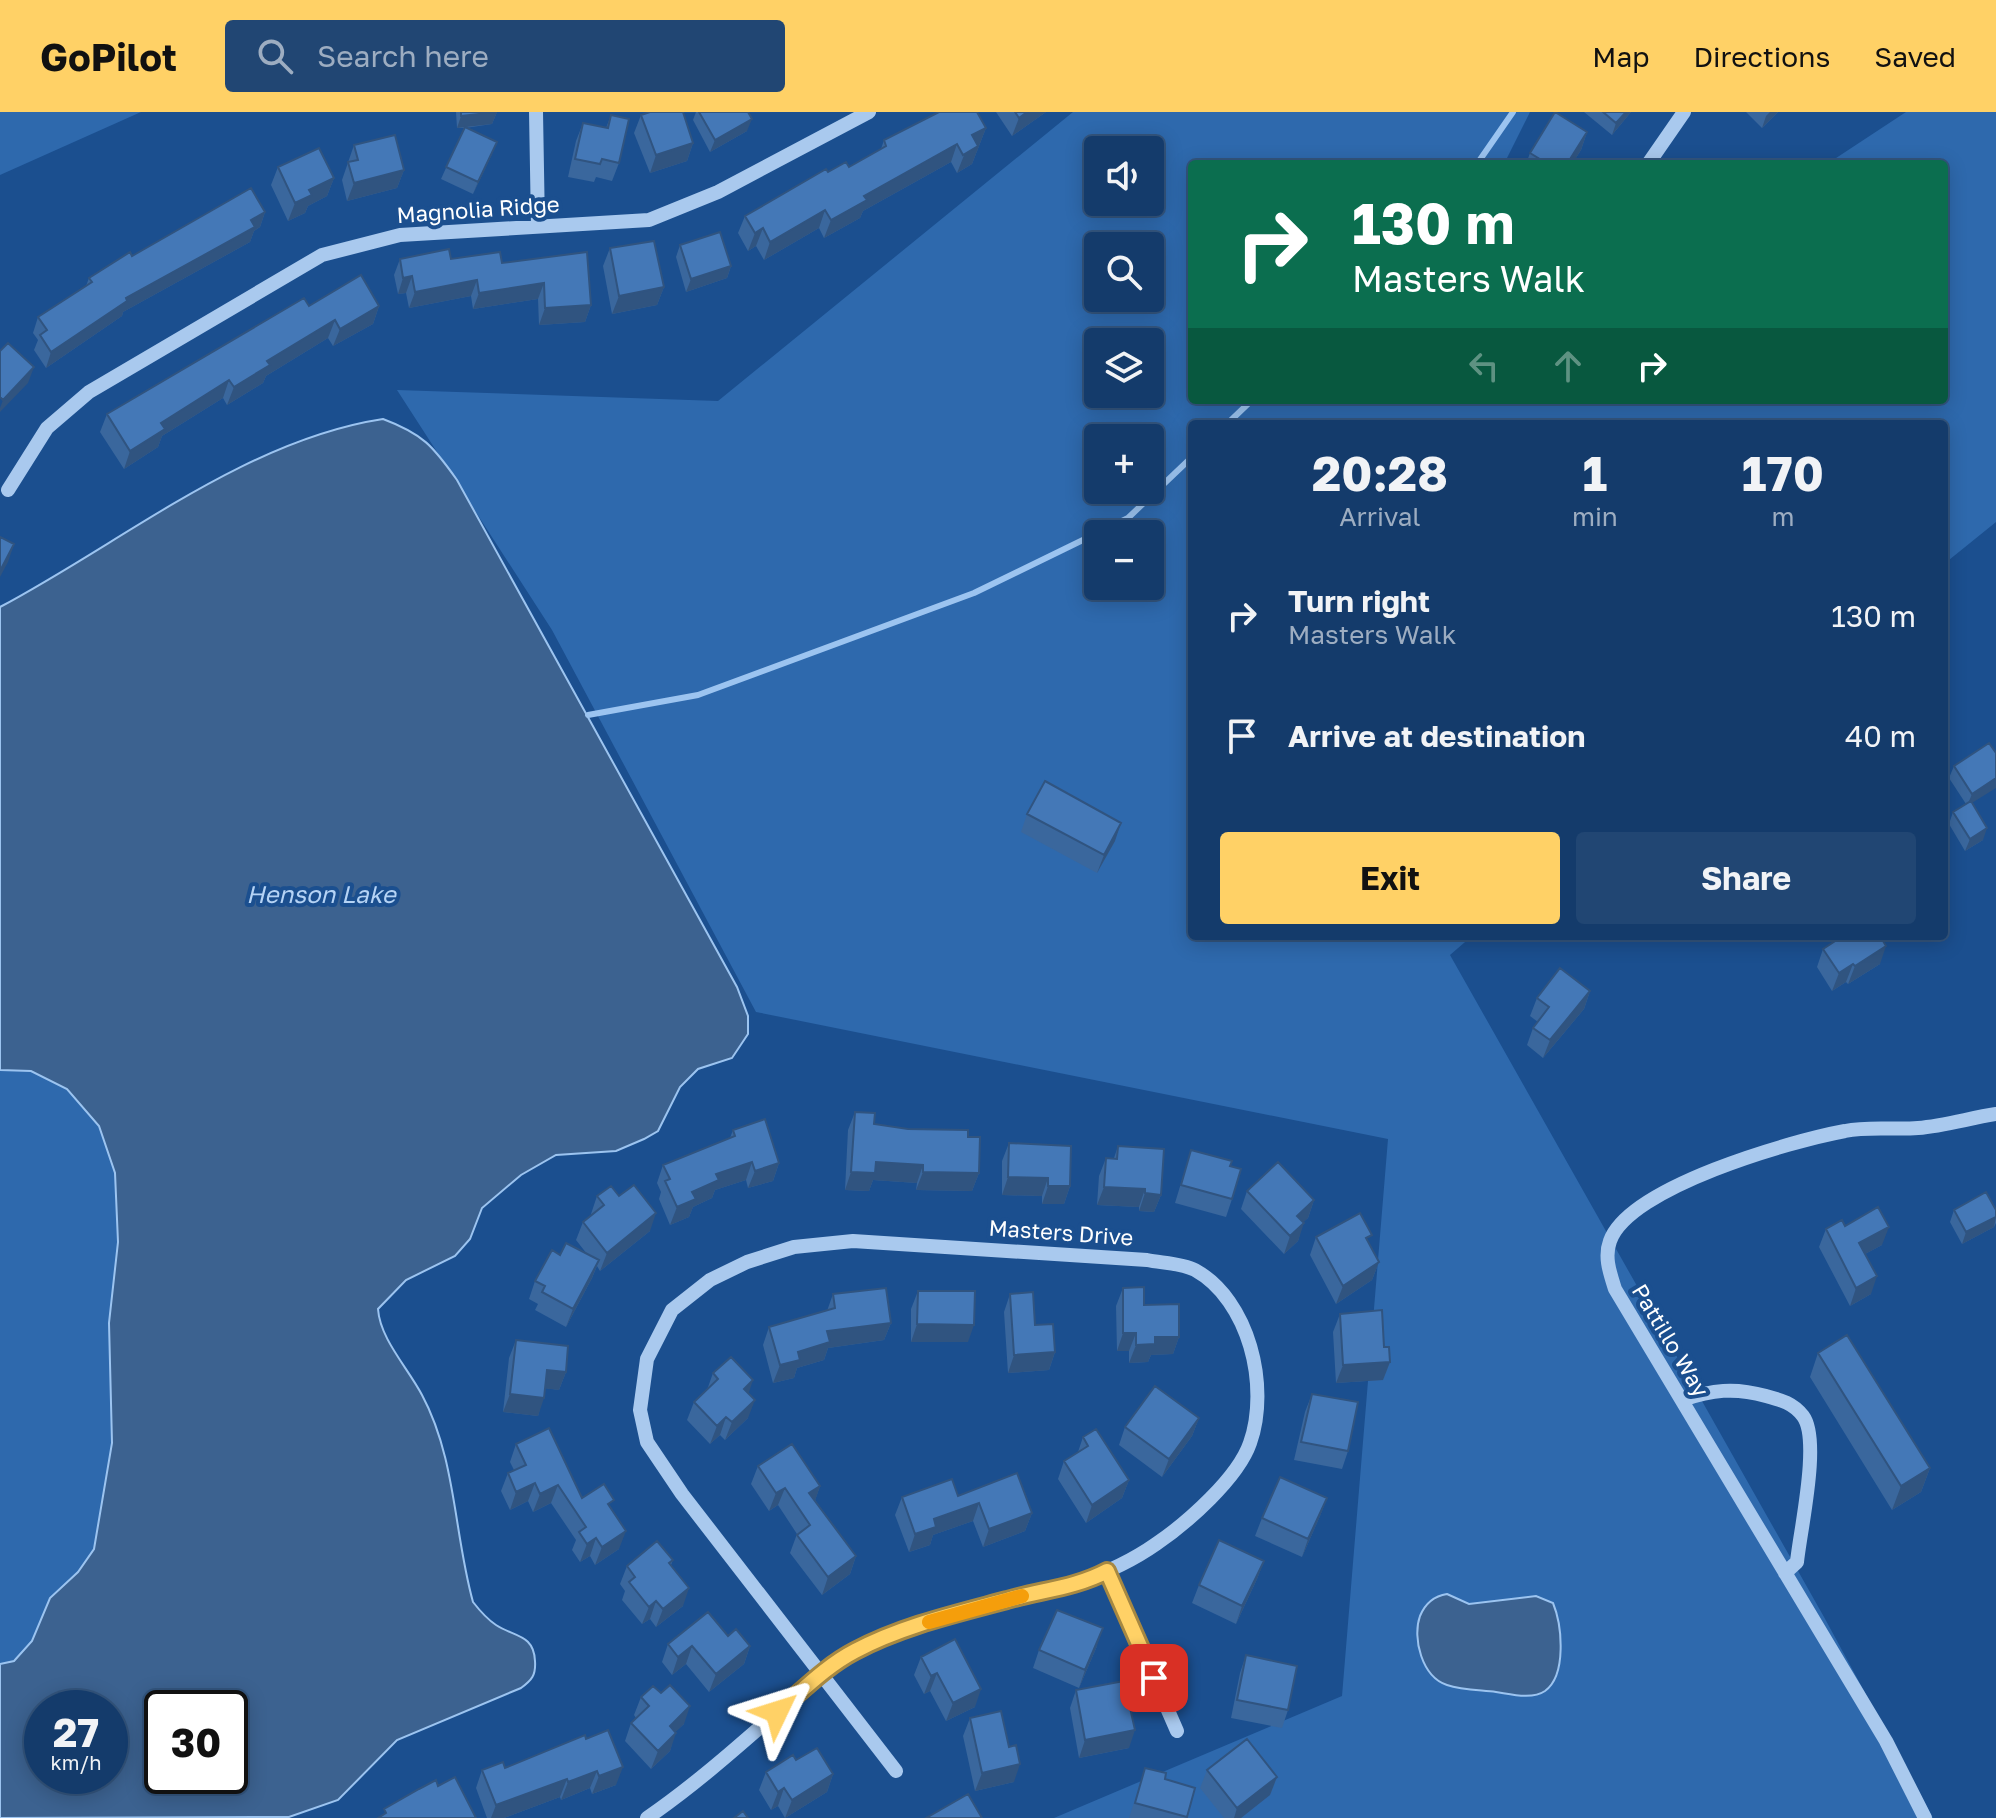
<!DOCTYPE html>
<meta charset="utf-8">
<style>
body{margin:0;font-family:"Golos Text",sans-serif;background:#214673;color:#f1f3f6;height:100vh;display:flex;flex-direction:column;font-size:30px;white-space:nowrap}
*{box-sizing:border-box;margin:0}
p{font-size:26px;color:#9dadc1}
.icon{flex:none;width:44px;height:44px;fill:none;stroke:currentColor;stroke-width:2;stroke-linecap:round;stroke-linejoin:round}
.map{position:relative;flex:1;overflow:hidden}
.sheet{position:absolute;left:1188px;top:308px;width:760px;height:520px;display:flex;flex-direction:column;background:#143b6b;border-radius:8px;box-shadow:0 4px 20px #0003,0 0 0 2px #33557e}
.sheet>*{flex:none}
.top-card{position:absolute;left:1188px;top:48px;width:760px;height:244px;border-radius:8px;box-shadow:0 4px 20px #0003,0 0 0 2px #33557e;background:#0b6e4f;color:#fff;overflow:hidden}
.buttons{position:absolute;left:1084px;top:24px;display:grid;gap:16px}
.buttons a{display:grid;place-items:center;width:80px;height:80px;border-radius:8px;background:#143b6b;box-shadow:0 4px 20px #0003,0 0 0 2px #33557e;font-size:40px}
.speed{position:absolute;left:24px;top:1578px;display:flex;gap:16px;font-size:40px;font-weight:700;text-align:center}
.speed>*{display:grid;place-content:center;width:104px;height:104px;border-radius:50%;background:#143b6b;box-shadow:0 4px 20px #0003,0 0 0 2px #33557e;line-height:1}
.speed small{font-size:20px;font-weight:400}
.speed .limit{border:4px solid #111;border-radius:12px;background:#fff;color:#111}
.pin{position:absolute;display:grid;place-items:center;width:68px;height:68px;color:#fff;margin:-34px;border-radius:16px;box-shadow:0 4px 12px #0006}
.me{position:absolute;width:88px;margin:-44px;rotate:49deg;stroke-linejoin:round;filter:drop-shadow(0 0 6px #0008)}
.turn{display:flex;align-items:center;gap:28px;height:168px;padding:0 32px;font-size:36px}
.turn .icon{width:104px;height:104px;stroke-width:2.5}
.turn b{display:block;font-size:56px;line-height:68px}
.lanes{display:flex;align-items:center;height:76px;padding:0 32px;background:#0003;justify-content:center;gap:40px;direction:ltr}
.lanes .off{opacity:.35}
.eta{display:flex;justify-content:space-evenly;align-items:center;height:136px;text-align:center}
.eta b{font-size:48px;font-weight:700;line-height:56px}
.cta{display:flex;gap:16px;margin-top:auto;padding:16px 32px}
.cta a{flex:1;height:92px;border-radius:8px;background:#ffd166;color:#111;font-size:32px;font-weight:700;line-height:92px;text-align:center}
.cta a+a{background:#214673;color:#f1f3f6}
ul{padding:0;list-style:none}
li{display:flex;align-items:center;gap:24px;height:120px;padding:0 32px}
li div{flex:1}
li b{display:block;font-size:30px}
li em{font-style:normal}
header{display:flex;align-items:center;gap:48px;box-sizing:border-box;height:112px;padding:0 40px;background:#ffd166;color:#111}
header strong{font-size:38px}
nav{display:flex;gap:44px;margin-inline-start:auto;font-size:28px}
.search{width:560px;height:72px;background:#214673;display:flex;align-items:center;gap:20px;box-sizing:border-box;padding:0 28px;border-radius:8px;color:#9dadc1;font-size:30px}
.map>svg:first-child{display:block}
.green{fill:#2e69ad;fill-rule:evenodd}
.water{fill:#3c6290;stroke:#9cc4f0;stroke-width:2;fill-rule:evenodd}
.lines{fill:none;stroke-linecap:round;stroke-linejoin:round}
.stream{stroke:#9cc4f0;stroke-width:6}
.minor{stroke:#a9c9ee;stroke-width:14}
.wall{fill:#3a679d}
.shaded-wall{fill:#305480}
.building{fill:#4478b7;stroke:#305480;stroke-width:2}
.route-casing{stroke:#a68842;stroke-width:20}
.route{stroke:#ffd166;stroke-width:14}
.slow{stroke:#f59e0b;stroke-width:14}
.labels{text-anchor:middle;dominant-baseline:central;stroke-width:8;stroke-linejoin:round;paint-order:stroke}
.street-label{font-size:22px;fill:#fff;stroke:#1b4f8f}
.water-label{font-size:24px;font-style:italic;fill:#b5d3f5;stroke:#1b4f8f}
</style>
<header>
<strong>GoPilot</strong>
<div class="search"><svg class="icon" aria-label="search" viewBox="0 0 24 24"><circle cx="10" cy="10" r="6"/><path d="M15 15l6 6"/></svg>Search here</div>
<nav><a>Map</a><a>Directions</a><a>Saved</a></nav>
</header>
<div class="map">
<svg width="1996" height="1706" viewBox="0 0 1996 1706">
<rect width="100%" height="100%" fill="#1b4f8f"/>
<path class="green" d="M0 0H141L0 63Z
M1073 0H1530L1504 52H1192V288H1944V52H1827L1906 0H1996V410L1944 452V312H1192V824H1472L1450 843 1824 1505 1933 1706H1054L1342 1584 1388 1027 756 900 552 518 397 278 718 289ZM1098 38H1150V90H1098ZM1098 134H1150V186H1098ZM1098 230H1150V282H1098ZM1098 326H1150V378H1098ZM1098 422H1150V474H1098Z
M0 949 78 962 144 1009 161 1344 71 1522 0 1554Z"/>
<path class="water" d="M383 307C423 322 433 334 457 368L737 875 748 904V922L732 946 698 957 680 975 658 1019 644 1027 616 1039 556 1043 521 1063 482 1096 470 1127 455 1144 406 1168 378 1197C380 1227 408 1256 422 1283 456 1346 454 1422 473 1490 480 1499 487 1507 496 1513 514 1525 534 1522 535 1549 536 1563 532 1568 521 1576L397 1628 338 1688 289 1705 0 1706V1552L14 1549 32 1529 50 1486 78 1460 94 1437 112 1331 109 1211 118 1130 115 1061 99 1014 67 977 31 959 0 958V495C121 431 245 328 383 307ZM42 1596H110V1664H42ZM162 1596H230V1664H162Z
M1447 1482 1469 1492 1536 1484 1553 1491C1562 1513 1567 1563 1545 1579 1532 1588 1510 1582 1496 1580 1480 1578 1462 1578 1447 1573 1422 1565 1412 1526 1420 1504 1425 1492 1434 1484 1447 1482Z"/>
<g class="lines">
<path class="stream" d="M1477 52 1513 0
M1227 312 1252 288
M588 603 698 583 974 481 1128 406 1192 345"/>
<path class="minor" d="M536 0 538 114
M1648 52 1684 0
M8 378 47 316 89 280 322 143 400 123 649 108 718 80 869 0
M1682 1288C1712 1278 1734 1275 1766 1284 1781 1288 1793 1291 1803 1304 1821 1328 1800 1419 1797 1450L1785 1461
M1107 1459 1177 1619
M647 1706C692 1675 733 1639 774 1603 799 1580 824 1555 855 1539 951 1489 1068 1494 1156 1432 1187 1411 1238 1366 1250 1331 1270 1274 1249 1188 1195 1158 1182 1151 1161 1151 1147 1148L853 1129 794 1135 747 1150 710 1168 672 1198 647 1247 640 1298 647 1330 682 1382 896 1659
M1925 1706 1886 1629 1615 1177C1610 1161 1604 1145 1610 1129 1629 1075 1791 1029 1845 1019 1869 1014 1894 1018 1918 1016 1944 1014 1970 1006 1996 1002"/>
</g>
<path class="wall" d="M456 0H497L492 12 465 16 492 42 473 82 441 67 464 16H457Z
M696 0H748L747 19 710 40 693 8Z
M996 0H1046L1012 24Z
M1584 0H1631L1612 23Z
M1746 0H1778L1762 16Z
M611 3 619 51 612 69 596 65 594 70 568 65 576 29 583 11 606 16Z
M641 3 693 31 687 49 650 61 634 21Z
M986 16 972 52 957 61 951 50 863 99 860 106 824 126 819 116 764 148 756 134 748 139 738 121 745 104 828 60 849 55 881 37 884 28Z
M1587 20 1581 38 1572 52H1526L1530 41Z
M354 33 404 58 397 76 347 89 342 68Z
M278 55 334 66 327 84 308 94 305 101 288 109 271 73Z
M265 100 260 115 254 119 250 130 123 200 122 204 46 256 34 238 38 228 33 221 38 205 86 174 89 166 132 144Z
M680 133 731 154 727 166 686 180 676 145Z
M610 136 664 175 657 193 612 202 603 154Z
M400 147H451L502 151 591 193 585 210 539 213 538 187 473 197 471 184 409 196 406 181 398 182 394 163Z
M309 194H379L373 212 333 234 328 226 266 264 263 271 227 293 223 286 162 324 158 335 124 357 100 320 107 302Z
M1989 631 1972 691 1983 728 1965 739 1949 712 1953 700 1966 692 1949 666 1954 654Z
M1027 702 1115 729 1097 761 1021 720Z
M1823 837 1880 852 1848 872 1846 870 1832 879 1817 855Z
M1590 879 1584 897 1543 946 1527 933 1533 916 1538 910 1530 904 1537 886Z
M855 1000 874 1012 968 1025 979 1061 972 1079 916 1078 917 1071 873 1068 869 1079 845 1078 848 1018Z
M733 1018 779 1051 773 1069 748 1076 746 1068 715 1078 712 1086 693 1095 689 1105 670 1113 659 1087 661 1080 657 1071 663 1053 730 1026Z
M1009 1031 1070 1074 1064 1092H1042V1084L1002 1083V1049Z
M1118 1034 1161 1083 1154 1100 1139 1099V1095L1097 1093 1099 1064 1106 1046H1114Z
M1191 1038 1230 1054 1232 1087 1226 1105 1175 1091Z
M1247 1079 1314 1088 1308 1106 1303 1110 1298 1129 1284 1142 1241 1097Z
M597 1084H619L650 1119 600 1159 597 1154 592 1166 566 1215 535 1198 538 1192 529 1187 535 1169 560 1143 587 1142 576 1128 583 1110 591 1103V1102Z
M1954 1098H1996V1111L1994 1115 1962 1132 1950 1110Z
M1845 1114 1882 1133 1865 1142 1871 1182 1850 1194 1819 1135 1826 1117Z
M1316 1125 1369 1132 1379 1150 1372 1168 1336 1192 1310 1143Z
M1123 1176 1144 1193 1179 1225 1173 1242 1151 1243 1148 1250 1129 1251V1239H1117L1116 1194Z
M918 1179 968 1230H911V1197Z
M833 1182 891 1211 884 1228 828 1236 824 1248 797 1256 794 1266 773 1271 763 1233 769 1215 827 1199Z
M1010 1182 1055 1240 1049 1258 1008 1261 1004 1200Z
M1340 1202 1384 1235 1390 1250 1383 1268 1336 1271 1333 1220Z
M516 1228 566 1260 559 1278 545 1276 538 1304 503 1300 509 1246Z
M1818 1241 1930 1356 1921 1380 1892 1398 1810 1265Z
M713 1261 749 1281 748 1306 725 1328 720 1323 710 1332 687 1308 694 1290 707 1278Z
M1312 1282 1348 1339 1342 1357 1294 1348 1305 1300Z
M1199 1306 1192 1324 1162 1365 1119 1333 1125 1315Z
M1083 1325 1129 1368 1122 1386 1086 1411 1058 1367 1064 1349 1078 1340Z
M516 1332 582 1386 611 1396 619 1437 595 1453 590 1444 580 1450 572 1438 576 1428 551 1391 533 1400 528 1389 510 1398 501 1379 508 1361 514 1358 510 1350Z
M758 1354 820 1374 815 1388 856 1444 850 1462 822 1483 790 1441 797 1422 778 1393 769 1399 751 1372Z
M958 1384 1032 1401 1025 1419 983 1435 973 1409 933 1423 930 1433 909 1440 895 1403 902 1385Z
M1327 1386 1320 1404 1302 1445 1255 1424 1262 1406Z
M673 1448 671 1453 683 1494 656 1515 650 1507 642 1512 622 1488 625 1479 620 1472 627 1454Z
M1264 1449 1257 1467 1236 1512 1192 1491 1199 1473Z
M728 1524 750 1534 744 1552 709 1580 686 1552 672 1563 662 1550 668 1532Z
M1097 1534 1079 1576 1033 1556 1039 1538Z
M1246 1543 1288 1598 1282 1616 1231 1606 1240 1561Z
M921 1545 975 1595 946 1609 930 1579 924 1582 914 1563Z
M1076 1578 1129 1636 1079 1646 1070 1596Z
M641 1585 684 1612 675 1620 670 1639 651 1657 625 1629 631 1611 636 1606 634 1603Z
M970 1606 1009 1635 1014 1670 975 1679 963 1624Z
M585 1623 616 1673 592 1682 590 1676 561 1688 560 1685 504 1706H487L476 1676 482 1658 505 1656Z
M796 1648 833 1662 827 1680 785 1706 778 1694 771 1698 759 1678 766 1660Z
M1145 1656 1165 1667 1195 1676 1187 1706H1129Z
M1207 1658 1277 1665 1270 1683 1241 1706H1224L1200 1676Z"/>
<path class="shaded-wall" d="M497 0 492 12 457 16 461 4Z
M1027 0H1046L1012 24 1019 6Z
M1626 0H1631L1612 23 1616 11Z
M1770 0H1778L1762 16 1766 4Z
M752 7 747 19 710 40 715 28Z
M986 16 972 52 957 61 972 23Z
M1587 20 1581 38 1572 52H1567Z
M497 30 492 42 473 82 478 70Z
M693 31 687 49 650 61 656 43Z
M957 32 951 50 863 99 860 106 824 126 831 108 864 84Z
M404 58 397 76 347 89 354 71Z
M334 66 327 84 308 94 305 101 288 109 295 91 309 78Z
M825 98 819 116 764 148 770 130Z
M265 100 260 115 254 119 250 130 123 200 122 204 46 256 51 240 126 186Z
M763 116 756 134 748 139 755 121Z
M731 154 727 166 686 180 691 167Z
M412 164 406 181 398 182 403 166Z
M477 168 471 184 409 196 415 180Z
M544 171 538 187 473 197 479 181Z
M664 175 657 193 612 202 619 184Z
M591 193 585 210 539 213 545 196Z
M379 194 373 212 333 234 340 217Z
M335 208 328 226 266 264 263 271 227 293 234 275 267 249Z
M34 255 28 271 0 300V296L3 288Z
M229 268 223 286 162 324 158 335 124 357 130 339 161 311Z
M14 432 8 450 0 465V459Z
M1996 666V676L1967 694 1972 682Z
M1121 711 1115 729 1097 761 1104 743Z
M1987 716 1983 728 1965 739 1970 727Z
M1886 834 1880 852 1848 872 1855 854Z
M1853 852 1846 870 1832 879 1839 861Z
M1590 879 1584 897 1543 946 1550 928Z
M752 1050 746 1068 715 1078 712 1086 693 1095 689 1105 670 1113 677 1095 692 1080 716 1062Z
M876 1050 923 1053 917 1071 873 1068 869 1079 845 1078 851 1060Z
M779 1051 773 1069 748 1076 755 1059Z
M923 1060 979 1061 972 1079 916 1078Z
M1008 1065 1048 1066 1042 1084 1002 1083Z
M1048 1074H1070L1064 1092H1042Z
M1104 1075 1145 1077 1139 1095 1097 1093Z
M1145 1081 1161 1083 1154 1100 1139 1099Z
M1314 1088 1308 1106 1291 1122 1297 1104Z
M656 1101 650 1119 600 1159 607 1141Z
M1996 1105 1994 1115 1962 1132 1966 1120Z
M1304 1111 1298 1129 1284 1142 1290 1124Z
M1889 1115 1882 1133 1852 1149 1859 1131Z
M599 1148 592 1166 566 1215 573 1197Z
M1379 1150 1372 1168 1336 1192 1343 1174Z
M1877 1164 1871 1182 1850 1194 1856 1176Z
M891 1211 884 1228 828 1236 824 1248 797 1256 794 1266 773 1271 780 1253 827 1219Z
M917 1212 974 1213 968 1230H911Z
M1123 1221H1136L1129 1239H1117Z
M1155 1225H1179L1173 1242 1151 1243 1148 1250 1129 1251 1136 1233Z
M1055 1240 1049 1258 1008 1261 1014 1243Z
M1390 1250 1383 1268 1336 1271 1343 1253Z
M547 1258 566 1260 559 1278 541 1276Z
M753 1268 747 1286 744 1277Z
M510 1282 544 1286 538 1304 503 1300Z
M755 1288 748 1306 725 1328 732 1310Z
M726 1305 720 1323 710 1332 717 1314Z
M1199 1306 1192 1324 1162 1365 1169 1347Z
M1930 1356 1921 1380 1892 1398 1901 1374Z
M1129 1368 1122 1386 1086 1411 1092 1393Z
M535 1371 528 1389 510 1398 516 1380Z
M558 1373 551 1391 533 1400 540 1382Z
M820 1374 814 1392 809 1381Z
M785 1376 778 1393 769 1399 776 1381Z
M1327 1386 1320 1404 1302 1445 1308 1427Z
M979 1391 973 1409 933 1423 930 1433 909 1440 915 1422 934 1407Z
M1032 1401 1025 1419 983 1435 989 1417Z
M626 1419 619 1437 595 1453 602 1435Z
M596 1426 590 1444 580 1450 587 1432Z
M856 1444 850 1462 822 1483 828 1465Z
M1264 1449 1257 1467 1236 1512 1242 1494Z
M689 1476 683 1494 656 1515 663 1497Z
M656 1489 650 1507 642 1512 649 1495Z
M1103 1516 1097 1534 1079 1576 1085 1558Z
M692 1534 686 1552 672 1563 678 1545Z
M750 1534 744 1552 709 1580 716 1562Z
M937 1561 930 1579 924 1582 931 1564Z
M981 1577 975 1595 946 1609 953 1591Z
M690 1594 684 1612 663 1632 670 1614Z
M1135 1618 1129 1636 1079 1646 1085 1628Z
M676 1621 670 1639 651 1657 658 1639Z
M1020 1652 1014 1670 975 1679 982 1661Z
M623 1655 616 1673 592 1682 599 1664Z
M597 1659 590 1676 561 1688 568 1670Z
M833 1662 827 1680 785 1706 792 1688Z
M1277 1665 1270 1683 1241 1706H1234L1237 1696Z
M567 1667 560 1685 504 1706H491L496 1693Z
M784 1676 778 1694 771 1698 778 1680Z"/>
<path class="building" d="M461 0H497L461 4Z
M650 0H683L693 31 656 43 641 3Z
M699 0H748L752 7 715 28Z
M939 0H977L986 16 972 23 978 34 963 43 957 32 864 84 867 88 831 108 825 98 770 130 763 116 755 121 745 104 826 57 828 60 846 50 849 55 886 34 884 28Z
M1015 0H1027L1019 6Z
M1555 0 1587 20 1567 52H1548L1530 41Z
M1603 0H1626L1616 11Z
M611 3 629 7 619 51 602 47 600 52 575 47 583 11 608 16Z
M465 15 497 30 478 70 446 55Z
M395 23 404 58 354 71 348 50 358 48 354 33Z
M319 36 334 66 309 78 312 83 295 91 278 55Z
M251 76 265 100 251 108 255 115 126 186 127 189 51 240 40 223 47 218 38 205 92 170 89 166 130 140 132 144Z
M720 120 731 154 691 167 680 133Z
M654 129 664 175 619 184 610 136Z
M449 137 451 147 500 140 502 151 587 140 591 193 545 196 544 171 479 181 477 168 415 180 412 164 403 166 400 147Z
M361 163 379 194 340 217 335 208 267 249 270 253 234 275 229 268 161 311 165 317 130 339 107 302 304 186 309 194Z
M8 231 34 255 3 288 0 285V239Z
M0 425 14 432 0 459Z
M1989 631 1996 641V666L1972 682 1954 654Z
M1045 669 1121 711 1104 743 1027 702Z
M1971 689 1987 716 1970 727 1953 700Z
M1843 824H1880L1886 834 1855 854 1853 852 1839 861 1823 837Z
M1560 856 1590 879 1550 928 1533 916 1549 895 1537 886Z
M855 1000 875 1001 874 1012 908 1017 968 1018V1025H980L979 1061 923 1060V1053L876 1050 875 1061 851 1060Z
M765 1007 779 1051 755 1059 752 1050 716 1062 719 1068 692 1080 696 1087 677 1095 665 1069 670 1067 663 1053 735 1024 733 1018Z
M1009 1031 1071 1034 1070 1074H1048V1066L1008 1065Z
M1118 1034 1164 1037 1161 1083 1145 1081V1077L1104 1075 1106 1046 1117 1047Z
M1191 1038 1232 1049 1230 1054 1241 1057 1232 1087 1181 1073Z
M1278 1050 1314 1088 1297 1104 1304 1111 1290 1124 1247 1079Z
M634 1073 656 1101 607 1141 583 1110 604 1093 597 1084 611 1074 619 1084Z
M1986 1080 1996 1098V1105L1966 1120 1954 1098Z
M1878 1095 1889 1115 1859 1131 1877 1164 1856 1176 1826 1117 1842 1108 1845 1114Z
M1360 1101 1372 1123 1366 1126 1379 1150 1343 1174 1316 1125Z
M566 1131 599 1148 573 1197 542 1180 545 1174 535 1169 552 1138 560 1143Z
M1144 1175V1193L1179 1192V1225H1155V1232L1136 1233V1221H1123V1176Z
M886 1176 891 1211 827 1219 830 1230 798 1240 800 1248 780 1253 769 1215 835 1196 833 1182Z
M918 1179H975L974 1213 917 1212Z
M1033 1180 1035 1213 1053 1212 1055 1240 1014 1243 1010 1182Z
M1382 1198 1384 1235H1389L1390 1250 1343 1253 1340 1202Z
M1847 1223 1930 1356 1901 1374 1818 1241Z
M516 1228 568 1234 566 1260 547 1258 544 1286 510 1282Z
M731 1245 753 1268 744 1277 755 1288 732 1310 726 1305 717 1314 694 1290 718 1267 713 1261Z
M1155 1274 1199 1306 1169 1347 1125 1315Z
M1312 1282 1358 1290 1348 1339 1301 1330Z
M549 1316 582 1386 604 1372 614 1388 608 1392 626 1419 602 1435 596 1426 587 1432 579 1420 586 1415 558 1373 540 1382 535 1371 516 1380 508 1361 526 1353 516 1332Z
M1096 1317 1129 1368 1092 1393 1064 1349 1088 1334 1083 1325Z
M792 1332 820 1374 809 1381 856 1444 828 1465 797 1423 810 1413 785 1376 776 1381 758 1354Z
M1017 1361 1032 1401 989 1417 979 1391 934 1407 936 1415 915 1422 902 1385 952 1367 958 1384Z
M1280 1365 1327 1386 1308 1427 1262 1406Z
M1219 1428 1264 1449 1242 1494 1199 1473Z
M657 1429 673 1448 669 1451 689 1476 663 1497 656 1489 649 1495 629 1470 635 1465 627 1454Z
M1057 1498 1103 1516 1085 1558 1039 1538Z
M708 1500 728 1524 736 1517 750 1534 716 1562 692 1534 678 1545 668 1532Z
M955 1527 981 1577 953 1591 937 1561 931 1564 921 1545Z
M1246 1543 1297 1554 1288 1598 1237 1588Z
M1124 1569 1135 1618 1085 1628 1076 1578Z
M670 1573 690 1594 670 1614 676 1621 658 1639 631 1611 649 1594 641 1585 653 1574 661 1581Z
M1001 1599 1009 1635 1016 1633 1020 1652 982 1661 970 1606Z
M608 1618 623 1655 599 1664 597 1659 568 1670 567 1667 496 1693 482 1658 503 1650 505 1656 585 1623 586 1627Z
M1247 1627 1277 1665 1237 1696 1207 1658Z
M817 1636 833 1662 792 1688 784 1676 778 1680 766 1660 793 1643 796 1648Z
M1145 1656 1166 1661 1165 1667 1195 1676 1187 1705 1135 1691Z
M455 1665 476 1706H378L386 1701 384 1697 419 1677 436 1668 438 1674Z
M968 1682 982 1706H926Z
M743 1699 748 1706H734Z"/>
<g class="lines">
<defs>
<path id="route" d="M777 1600C802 1579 826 1554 855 1539 902 1514 955 1502 1007 1488 1041 1478 1075 1476 1107 1459L1154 1566"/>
</defs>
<use href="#route" class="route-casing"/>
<use href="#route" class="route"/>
<path class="slow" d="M929 1510 1022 1484"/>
</g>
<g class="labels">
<g class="street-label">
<text transform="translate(478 97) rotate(-4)">Magnolia Ridge</text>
<text transform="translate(1061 1120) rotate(4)">Masters Drive</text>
<text transform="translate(1671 1228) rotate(59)">Pattillo Way</text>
</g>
<g class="water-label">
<text x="321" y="781">Henson Lake</text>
</g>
</g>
</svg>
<div class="buttons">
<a><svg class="icon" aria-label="sound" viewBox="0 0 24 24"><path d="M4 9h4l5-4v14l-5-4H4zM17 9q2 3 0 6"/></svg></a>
<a><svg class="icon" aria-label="search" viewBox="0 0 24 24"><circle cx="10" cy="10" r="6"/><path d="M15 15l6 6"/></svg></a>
<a><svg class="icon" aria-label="layers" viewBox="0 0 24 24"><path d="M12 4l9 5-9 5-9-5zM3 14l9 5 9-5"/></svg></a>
<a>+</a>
<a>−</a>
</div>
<div class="speed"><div>27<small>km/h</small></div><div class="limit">30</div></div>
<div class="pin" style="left:1154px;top:1566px;background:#d93025"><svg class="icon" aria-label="arrive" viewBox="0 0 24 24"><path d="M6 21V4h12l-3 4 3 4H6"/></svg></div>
<svg class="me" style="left:777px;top:1600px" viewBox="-20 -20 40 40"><path d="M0-17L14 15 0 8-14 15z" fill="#ffd166" stroke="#fff" stroke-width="4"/></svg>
<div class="top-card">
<div class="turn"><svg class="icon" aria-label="right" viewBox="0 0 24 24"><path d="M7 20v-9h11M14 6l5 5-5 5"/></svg><div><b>130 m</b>Masters Walk</div></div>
<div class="lanes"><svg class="icon off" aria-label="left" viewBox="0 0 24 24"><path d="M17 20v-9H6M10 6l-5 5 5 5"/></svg><svg class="icon off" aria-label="ahead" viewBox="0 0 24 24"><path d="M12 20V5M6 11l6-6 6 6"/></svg><svg class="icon" aria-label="right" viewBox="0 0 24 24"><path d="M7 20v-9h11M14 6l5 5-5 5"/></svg></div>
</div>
<section class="sheet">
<div class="eta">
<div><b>20:28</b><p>Arrival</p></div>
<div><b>1</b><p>min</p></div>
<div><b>170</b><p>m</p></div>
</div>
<ul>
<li><svg class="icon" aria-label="right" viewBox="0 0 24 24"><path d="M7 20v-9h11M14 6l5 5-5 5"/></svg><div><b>Turn right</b><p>Masters Walk</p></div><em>130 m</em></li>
<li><svg class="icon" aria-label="arrive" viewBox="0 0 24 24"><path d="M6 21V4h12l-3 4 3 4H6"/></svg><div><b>Arrive at destination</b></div><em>40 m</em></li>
</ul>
<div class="cta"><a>Exit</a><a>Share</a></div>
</section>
</div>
